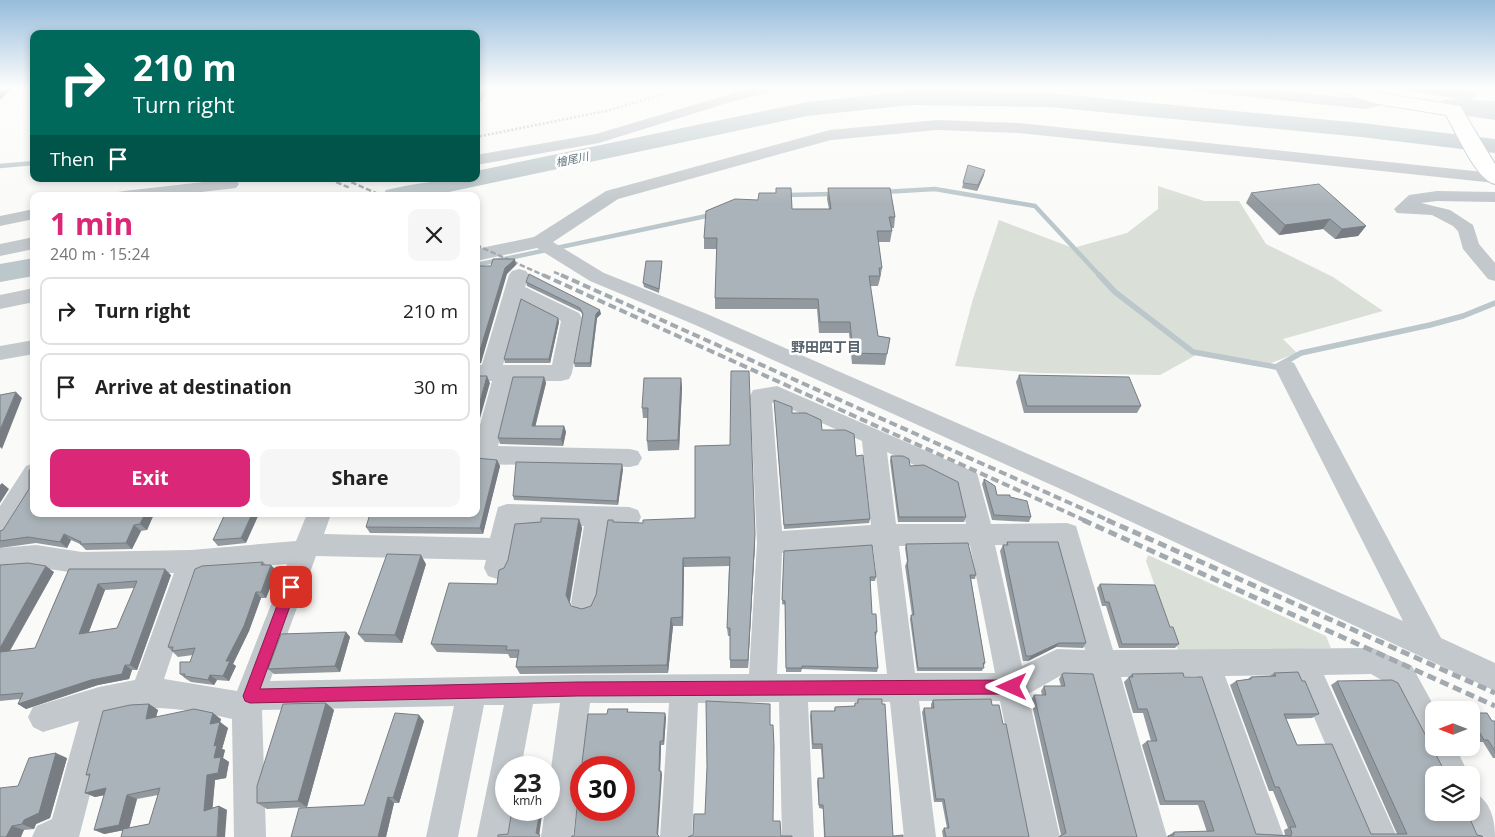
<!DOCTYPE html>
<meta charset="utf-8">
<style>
body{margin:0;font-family:"Open Sans","Noto Sans JP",sans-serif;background:#f6f6f6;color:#222;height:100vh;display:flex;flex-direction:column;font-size:19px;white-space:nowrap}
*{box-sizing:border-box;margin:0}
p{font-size:16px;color:#767676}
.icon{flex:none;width:28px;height:28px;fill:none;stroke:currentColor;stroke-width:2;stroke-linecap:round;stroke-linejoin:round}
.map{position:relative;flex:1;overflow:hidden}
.side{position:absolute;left:30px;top:192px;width:450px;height:325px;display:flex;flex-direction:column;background:#fff;border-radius:10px;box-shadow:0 2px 8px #0003}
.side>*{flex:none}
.hud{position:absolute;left:30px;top:30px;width:450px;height:152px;border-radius:10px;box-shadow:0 2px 8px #0003;background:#00695c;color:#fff;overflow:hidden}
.needle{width:32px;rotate:270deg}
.fabs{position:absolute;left:1425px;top:701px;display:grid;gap:10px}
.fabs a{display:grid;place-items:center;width:55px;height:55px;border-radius:10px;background:#fff;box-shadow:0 2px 8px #0003;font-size:25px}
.speed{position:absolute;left:495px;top:756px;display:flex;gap:10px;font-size:25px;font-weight:700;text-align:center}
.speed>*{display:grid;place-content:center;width:65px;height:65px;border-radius:50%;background:#fff;box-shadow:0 2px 8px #0003;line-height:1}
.speed small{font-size:12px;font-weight:400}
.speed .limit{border:8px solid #d22;background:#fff;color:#111}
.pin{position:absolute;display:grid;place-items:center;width:42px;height:42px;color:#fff;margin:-21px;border-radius:10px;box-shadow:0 2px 8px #0006}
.me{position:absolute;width:55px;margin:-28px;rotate:270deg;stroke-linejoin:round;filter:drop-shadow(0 0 4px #0008)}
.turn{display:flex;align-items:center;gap:18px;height:105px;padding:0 20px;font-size:22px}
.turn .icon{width:65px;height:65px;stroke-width:2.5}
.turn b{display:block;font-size:35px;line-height:42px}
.then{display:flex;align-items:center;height:48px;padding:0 20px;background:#0003;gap:10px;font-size:19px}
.round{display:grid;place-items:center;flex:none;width:52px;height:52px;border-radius:10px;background:#f6f6f6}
.summary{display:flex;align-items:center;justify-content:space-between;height:85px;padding:0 20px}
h1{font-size:30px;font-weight:700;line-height:38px;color:#db2777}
.cta{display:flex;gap:10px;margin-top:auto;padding:10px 20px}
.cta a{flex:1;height:58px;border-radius:10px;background:#db2777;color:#fff;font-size:20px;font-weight:700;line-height:58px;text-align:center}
.cta a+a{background:#f6f6f6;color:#222}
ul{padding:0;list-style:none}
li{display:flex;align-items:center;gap:15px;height:68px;margin:0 10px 8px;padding:0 10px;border:2px solid #e0e0e0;border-radius:10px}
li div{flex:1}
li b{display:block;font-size:19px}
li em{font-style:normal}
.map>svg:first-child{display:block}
.green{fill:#dadfd7}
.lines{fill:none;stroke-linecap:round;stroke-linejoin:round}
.stream-far1{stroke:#bbc7cb;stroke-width:4.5}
.stream{stroke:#bbc7cb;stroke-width:5.5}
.river{fill:#bbc7cb;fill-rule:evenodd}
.major-casing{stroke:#b5babe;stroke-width:2}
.path{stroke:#bbbfc2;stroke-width:2.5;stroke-dasharray:2 2;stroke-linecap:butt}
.minor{fill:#c3c8cc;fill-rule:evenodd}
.major{fill:#fff;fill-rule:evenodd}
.rail-far2{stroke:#a2aab0;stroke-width:2.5;stroke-dasharray:5.5 2.5;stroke-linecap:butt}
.rail-far1{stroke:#a2aab0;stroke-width:4;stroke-dasharray:8 4;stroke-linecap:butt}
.rail{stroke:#a2aab0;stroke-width:5;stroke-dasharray:9 5;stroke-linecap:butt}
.wall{fill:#929a9f;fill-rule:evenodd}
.shaded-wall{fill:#777d82}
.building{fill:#aab3b9;stroke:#777d82;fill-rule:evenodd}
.route{fill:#db2777;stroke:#8e194d}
.labels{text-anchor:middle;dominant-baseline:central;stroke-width:5;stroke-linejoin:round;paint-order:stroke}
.far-water-label{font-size:11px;font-style:italic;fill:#60757c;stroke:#fff}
.neighbourhood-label{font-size:14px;font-weight:bold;fill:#57646e;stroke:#fff}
</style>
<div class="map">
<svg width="1495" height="837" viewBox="0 0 1495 837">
<rect width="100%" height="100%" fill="#fafaf8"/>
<path class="green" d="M1158 186 1204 201H1239L1266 244 1333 277 1383 311 1283 339 1297 353 1261 367 1196 355 1160 375 1035 373 955 366 973 299 999 220 1073 248 1127 233 1158 209Z
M1148 555 1326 636 1331 648 1179 653 1146 561Z"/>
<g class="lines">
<path class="stream-far1" d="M0 166 34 163
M883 192 935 189 1035 206 1100 276
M785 195 833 194
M476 265 711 215"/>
<path class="stream" d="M1099 275 1115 292 1193 352 1276 367 1301 353 1430 325 1463 316 1495 303"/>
<path class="river" d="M911 91 1049 93 1361 123 1495 139V153L1361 137 1049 107 911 105 807 116 430 196H382L386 190C418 183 443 179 476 179V171L807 102Z
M34 258V276L0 282V264Z"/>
<defs>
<path id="major" d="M1332 87H1361L1380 93 1460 106 1495 164V184C1476 180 1456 132 1446 115L1378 104 1335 91Z"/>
</defs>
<use href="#major" class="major-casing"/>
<path class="path" d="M476 137 606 111 688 87"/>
<path class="minor" d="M476 87H489L481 102 476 103Z
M754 87H780L778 90 737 100 599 143 476 165V155L596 134Z
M1185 87H1238L1366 99 1378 93 1386 98 1378 106 1366 109 1192 91Z
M1402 87H1439L1474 93 1477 96 1471 100 1495 101V120L1448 113 1441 103 1444 100 1460 99 1409 91Z
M937 120 1019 123 1493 173H1495V183L1019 133 937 130 831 140 618 199 553 242 604 273 707 314 1081 477 1403 621 1275 368 1278 363 1286 360 1294 363 1441 638 1495 663V691L1065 491 693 324 590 281 537 248 476 261V249L534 237 606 191 830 130Z
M230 179 236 180 239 184 236 188 167 196H115L118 192 124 191Z
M1437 191 1495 192V202L1437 201 1421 203 1450 210 1473 225 1479 244 1495 263V281L1488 279 1463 249 1458 231 1453 226 1432 215 1397 213 1394 209 1409 195Z
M34 209V219L0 226V216Z
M34 237V249L0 256V244Z
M519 269 526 271 529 275 525 287 579 313 582 318 572 373 569 379 561 381H514L498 446 630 449 638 451 642 458 638 465 630 467 476 464V440L492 381H476V365H482L509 275 512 271ZM521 301 561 321 552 365H503Z
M34 288V302L0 309V295Z
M34 340V354L0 360V346Z
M777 386 977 473 991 524 1067 523 1076 526 1113 650 1373 648 1412 666 1436 710H1434V748H1456L1469 775H1438L1392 686 1371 674 1324 675 1397 837H1365L1296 675 1225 676 1284 837H1252L1197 676 1121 677 1167 837H1135L1092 677 1060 676 1028 694 1060 837H1028L1000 701H919L936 837H904L890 702H808L814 837H782L779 702 698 703 692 837H660L669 703H590L573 837H541L545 810H549V783L560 703 533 704 521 768H506V810H514L509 837H477L504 705H484L458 837H426L454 706 262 710 266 837H234L232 719C191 710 153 703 111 713L79 837H32L37 826 52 819 79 721 43 732 33 727 28 717 33 707 99 687 135 680 174 573 82 574 36 567 0 570V548L36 545 82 552 191 550 296 541 307 514H331L324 534 490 538 498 507 507 504 629 507 638 510 641 517 638 524 629 527H609L597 603 593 612 584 615 575 612 571 603 584 526 518 525 510 568 506 576 497 579 488 576 484 568 486 560 316 556 270 681 577 675 749 674 757 543 750 396 753 390ZM775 402 862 441 871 525 782 531 772 403ZM887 452 958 486 966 524H896ZM970 545 995 673H915L899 546ZM995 545H1057L1085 650 1057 649 1022 666ZM873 547 887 674H777L782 553ZM287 564 237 691 164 679 200 571Z
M34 463V494L9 535 0 538V506L26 466Z
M1471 791C1490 799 1495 818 1495 837H1470L1458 812H1471Z"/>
<use href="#major" class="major"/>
<path class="rail-far2" d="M329 179 350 188
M344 179 383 196
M476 245 545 276
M554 272 564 276"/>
<path class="rail-far1" d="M543 275 1086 521
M561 275 1110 521"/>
<path class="rail" d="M1083 520 1495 706
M1107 520 1495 693"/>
</g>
<path class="wall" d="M968 165 984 175 977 191 962 188Z
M828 188 895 217 894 228H891L892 231 890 242H878L882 268 880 279 878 286H870L878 336 890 338 885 365 852 364 849 333H819L817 309H715V298L717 249H704V238L792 209H829L827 199Z
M1251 193 1366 226 1358 236 1335 239 1323 229 1279 235 1246 203Z
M662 264 659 293 644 287 643 283Z
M526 282 601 314 597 318 591 367H575L574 363 583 316 581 312 527 286Z
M558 318 559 322 550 363H505L504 359Z
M1019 375 1141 406 1137 413H1024L1016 382Z
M544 377 546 383 535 426H564L566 432 563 446 500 444 498 438Z
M681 378 682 388 679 450 648 451 647 441 648 418H643L642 408Z
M774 400 792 413 822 430 856 456 870 519 869 523 784 529Z
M891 456 910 466 966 517 964 522H898L890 461Z
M497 460 500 466 483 534 370 533 366 527Z
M623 469 618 505 514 500 513 496Z
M984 479 997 495 1010 497 1031 517 1029 522 992 520 982 484Z
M34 514H154L147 530 141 531 132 549 86 550 80 544 71 540 67 548 36 543 0 548V531Z
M225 514 246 543 218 546 213 540Z
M579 519 582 528 570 602 571 606 582 609 591 606 596 595 614 522 755 543 748 668H730V636H728L727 628 729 566 684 567 683 626H673L668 673 520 674 516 667 517 658H510L508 654 437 652 431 644 497 584 504 568Z
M1007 542 1086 643 1083 648 1056 647 1028 661H1023L1000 551 1003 545H1006Z
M906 544 976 575 975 579H971L985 663 982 671H917L910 619 911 615H912L905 566 907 562 905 548Z
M784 551 876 577 875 581H870L872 614 877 632 876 636H875L878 668 877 672 802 669 801 672H786L785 605 782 604Z
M263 562 266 565 277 571 266 598H261L249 631 233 664 236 666 229 681 217 680 214 685 191 682 186 679 180 674 190 662 193 655 178 657 168 647Z
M426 564 402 643 365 642 358 634Z
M0 565 54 572 10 651 35 648 69 569 171 575 137 670H132L129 679 98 685 26 709 18 704 20 699 0 701ZM134 588 117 628 89 632 105 590Z
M1100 584 1170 627 1179 644 1175 648H1119L1106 606H1102L1097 588Z
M346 632 350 637 340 672 274 674 268 669Z
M1274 673 1302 681 1319 714 1312 718 1286 719 1297 745 1371 834H1397L1331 685 1337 681 1477 835 1483 837H1166L1174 832H1207L1198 805H1160L1142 745 1147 741H1151L1143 713H1133L1124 682 1132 674 1256 834 1285 835 1284 830 1288 828 1273 791H1269L1230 685 1236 681 1248 679 1251 677 1270 676Z
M1062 674 1137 837H1058L1061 835 1031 700 1034 695H1042L1041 691 1044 686H1061L1059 679Z
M858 699 893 836 903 837H824L823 809 819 808 817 782 818 778H823L821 749H812L810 716 811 711H834L835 707 854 706 855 703H857Z
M933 700 992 705 1003 724 1029 837H943L942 831 944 828H947L942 802H934L922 712 924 708H931V704Z
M326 703 334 710 307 807 267 809 257 803Z
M149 704 158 710 156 717 221 719 220 722 228 728 222 749 225 750 223 758 229 762 226 778 215 780 212 808 219 806 227 810 104 834V795L95 797 85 793 89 776 86 775ZM158 795 149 824 129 828 137 799Z
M628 709V712L666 717 664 745H661L660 771H661L662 775 574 836 581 798 585 766H584L582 763 607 714Z
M1471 713 1492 721H1495V758H1493L1483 742H1480L1471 728Z
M424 721 399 803H394L386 837H291L364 805Z
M67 758 50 818 36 824 34 829 24 830 0 837 18 786Z"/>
<path class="shaded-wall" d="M6 87H14L0 100V92Z
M985 170 984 175 977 191 978 185Z
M1330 219 1323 229 1279 235 1285 225Z
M1366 226 1358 236 1335 239 1342 229Z
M515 259 516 265 507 274 481 363 476 364V357L505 268Z
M600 310 601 314 597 318 591 367 590 363 596 314Z
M558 318 559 322 550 363 549 359Z
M487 376 490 383 476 432V416Z
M544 377 546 383 534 432 532 426Z
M681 378 682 388 679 450 678 440Z
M16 392 22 398 2 449 0 447V430Z
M564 426 566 432 563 446 561 439Z
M497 460 500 466 483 534 480 528Z
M622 464 623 469 618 505 617 501Z
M2 483 9 489 0 503V485Z
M145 514H154L147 530 140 524Z
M252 514H259L246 543 241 538Z
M579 519 582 528 569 604 566 595Z
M134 525 141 531 132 549 126 543Z
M64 534 71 540 67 548 60 542Z
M755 534V543L748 668V660Z
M421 555 426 564 402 643 395 635Z
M683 558 684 567 683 626 682 617Z
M271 565 277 571 266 598 261 592Z
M46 566 54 572 6 657 0 653V648Z
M165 569 171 575 137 670 130 665Z
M98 584 105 590 86 639 79 634Z
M256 592 261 598 249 631 233 664 236 666 229 681 223 676 226 661Z
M671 618 673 626 668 673 667 665Z
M346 632 350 637 340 672 335 666Z
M1059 643 1056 647 1028 661 1031 656Z
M125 665 132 670 129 679 98 685 26 709 18 704Z
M210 675 217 680 214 685 208 680Z
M326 703 334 710 307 807 298 801Z
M149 704 158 710 154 725 146 719Z
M213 713 221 719 218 729 210 724Z
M665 713 666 717 664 745 663 741Z
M419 715 424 721 399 803 393 798Z
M220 722 228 728 222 749 225 750 223 758 229 762 226 778 215 780 212 815 204 811 207 775 214 758V746Z
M660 741 661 745 660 775 659 771Z
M56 753 67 758 50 818 36 824 34 829 22 824Z
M661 771 662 775 658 837 657 834Z
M106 788 115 793 95 797 85 793Z
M127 795 137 799 129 829 104 834 94 830Z
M388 797 394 803 386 837H378Z
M219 806 227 810 225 837H217Z
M540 811 542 815 539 837 536 833Z
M12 826 24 830 21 837H6Z"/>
<path class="building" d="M0 87H6L0 92Z
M968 165 985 170 978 185 963 183Z
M1319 184 1366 226 1342 229 1330 219 1285 225 1251 193Z
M776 188H791L792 209H831L828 188H890L895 217H889L892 231H877L882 268H879L880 276H869L878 336 890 338 887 354 853 353 850 322H820L818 299 715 298 717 238H704L706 211 735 199 758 200 759 193H776Z
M493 259H515L505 268 478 357H476V266H491Z
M646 261H662L659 289 643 283Z
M529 274 600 310 596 314 590 363H574L583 314 580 308 526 282Z
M521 299 558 318 549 359H504Z
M731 371H749L755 534 748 660H730V628H727L730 557 683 558 682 617 671 618 667 665 516 667 519 650H506L507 646 431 644 449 583 497 584 499 570 504 568 508 560 515 524 541 522V518L579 519 566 595 571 606 582 609 591 606 596 595 608 520H613V522L643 523V520L695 518V446L730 445Z
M1019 375 1129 377 1141 406H1027Z
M476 376H487L476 416Z
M513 377H544L532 426H564L561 439 498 438Z
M644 378H681L678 440 647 441 648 408H642Z
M16 392 0 430V395Z
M774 400 792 407V413H806L821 420 822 430H845L854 434 856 456 863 455 870 519 784 525Z
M891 456H903L909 459 910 466 924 465 958 482 966 517H899Z
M476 458 497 460 480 528 366 527 370 514H476Z
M516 462 622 464 617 501 513 496Z
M34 463V514H145L140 524 134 525 126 543 80 544 81 542 64 534 60 542 28 537 0 541V531L3 530 29 489V471Z
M984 479 995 486 997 495H1010V497L1027 501 1031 517 994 515Z
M225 514H252L241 538 213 540Z
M1007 542H1058L1086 643H1059L1031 656H1026L1003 545H1008Z
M968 543 976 575H970L985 663H983L984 668H918L911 615H914L907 562H908L906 544Z
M872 545 876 577H870L872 614H876L877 632H875L878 668 802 666V668H786L785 601 782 600 784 551Z
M387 554 421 555 395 635 358 634Z
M263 562 261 565H271L261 592H256L244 626 226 661H230L223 676 210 675 208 680 184 676 185 674H180V662H190L195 648 172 651 173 647H168L195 569 202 566Z
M28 563 46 566 0 648V565Z
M69 569H165L130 665H125L122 674 91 680 18 704 23 693 0 695V652L35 648ZM137 581 117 628 79 634 98 584Z
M1100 584 1155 585 1170 627H1173L1179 644H1122L1109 602H1105Z
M346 632 335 666 268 669 281 634Z
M1298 672 1302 681H1305L1319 714H1284L1297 745 1332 744 1371 834H1407L1337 681 1392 680 1398 683 1445 772 1448 773 1449 775H1434V812H1467L1477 835 1482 836 1483 837H1169L1168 836 1174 835V832L1214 831 1204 801H1165L1147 741H1157L1147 709H1138L1129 677H1133L1132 674 1183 673 1184 677H1202L1256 834 1291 836 1292 833 1290 827H1296L1279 787H1275L1236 681 1251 679V677L1276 676 1274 673Z
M1064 673 1093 674 1137 837H1060V836L1066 833 1034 695H1046L1044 686H1065L1062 674Z
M858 699H882V704H885L893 836 903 835V837H825L823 805H819L818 778H824L822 744H813L811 711H835V707L855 706V703H858Z
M991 699 992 705H999L1003 724H1006L1029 837H946L944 828H949L944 799H936L924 708H934L933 700Z
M706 701 770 704V725H773L774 746 773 821H780L781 836H792V837H688L693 835 694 814H705L707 767Z
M326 703 298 801 257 803V786L283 704Z
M149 704 146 719 194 709 213 713 210 724 220 722 214 746 217 745 214 758 221 757 218 773 207 775 204 811 219 806 217 837H121L123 829 149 824 160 788 127 795 119 825 94 830 106 788 85 793 90 774 86 775 103 711 130 705Z
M608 709H628L627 712 665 713 663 741H660L659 771H661L657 834 659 836V837H571L572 836H574L578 798H581V810H624V768H585V763H582L588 714H607Z
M395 713 419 715 393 798 388 797 378 837H291L299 808 364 805Z
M1471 713H1487L1492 721H1495V751L1488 740H1484L1471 718Z
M56 753 39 813 24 820 22 824 12 826 6 837H0V788L18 786 29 758Z
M512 810H536V811H540L536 833 540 835 539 837H498V835L508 834Z"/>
<linearGradient id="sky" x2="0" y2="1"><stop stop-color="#96bcdc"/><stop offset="0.43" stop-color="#fdfdfc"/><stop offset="1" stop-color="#fdfdfc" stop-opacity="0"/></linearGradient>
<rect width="1495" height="204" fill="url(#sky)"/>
<path class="route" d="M291 581 295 583 297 587 260 689 577 682 1012 680 1017 682 1019 687 1017 692 1012 694 577 696 250 703 245 701 243 696 284 587 286 583Z"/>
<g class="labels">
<g class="far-water-label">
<text transform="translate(572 159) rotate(-12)">檜尾川</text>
</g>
<g class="neighbourhood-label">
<text x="826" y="346">野田四丁目</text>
</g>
</g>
</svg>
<div class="fabs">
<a><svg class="needle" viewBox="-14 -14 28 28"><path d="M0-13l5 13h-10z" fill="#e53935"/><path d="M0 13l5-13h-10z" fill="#767676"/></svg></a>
<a><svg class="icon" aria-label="layers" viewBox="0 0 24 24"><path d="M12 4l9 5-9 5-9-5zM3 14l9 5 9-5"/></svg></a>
</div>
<div class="speed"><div>23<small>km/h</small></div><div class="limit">30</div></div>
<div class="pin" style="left:291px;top:587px;background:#d93025"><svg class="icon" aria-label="arrive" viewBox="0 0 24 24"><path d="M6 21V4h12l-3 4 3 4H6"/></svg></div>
<svg class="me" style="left:1012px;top:687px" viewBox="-20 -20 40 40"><path d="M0-17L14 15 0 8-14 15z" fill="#db2777" stroke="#fff" stroke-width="4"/></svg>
<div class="hud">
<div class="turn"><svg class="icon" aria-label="right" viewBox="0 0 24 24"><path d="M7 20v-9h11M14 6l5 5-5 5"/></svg><div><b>210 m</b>Turn right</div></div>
<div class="then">Then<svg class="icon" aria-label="arrive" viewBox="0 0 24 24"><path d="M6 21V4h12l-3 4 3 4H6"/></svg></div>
</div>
<section class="side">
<div class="summary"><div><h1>1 min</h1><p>240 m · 15:24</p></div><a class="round"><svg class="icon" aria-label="close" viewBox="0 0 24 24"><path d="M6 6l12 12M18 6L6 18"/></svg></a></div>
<ul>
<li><svg class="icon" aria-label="right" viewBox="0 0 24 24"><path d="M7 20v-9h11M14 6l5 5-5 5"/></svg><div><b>Turn right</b></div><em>210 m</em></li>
<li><svg class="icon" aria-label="arrive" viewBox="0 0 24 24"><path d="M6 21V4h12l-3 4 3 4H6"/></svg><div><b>Arrive at destination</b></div><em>30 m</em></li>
</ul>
<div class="cta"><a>Exit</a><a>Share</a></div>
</section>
</div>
